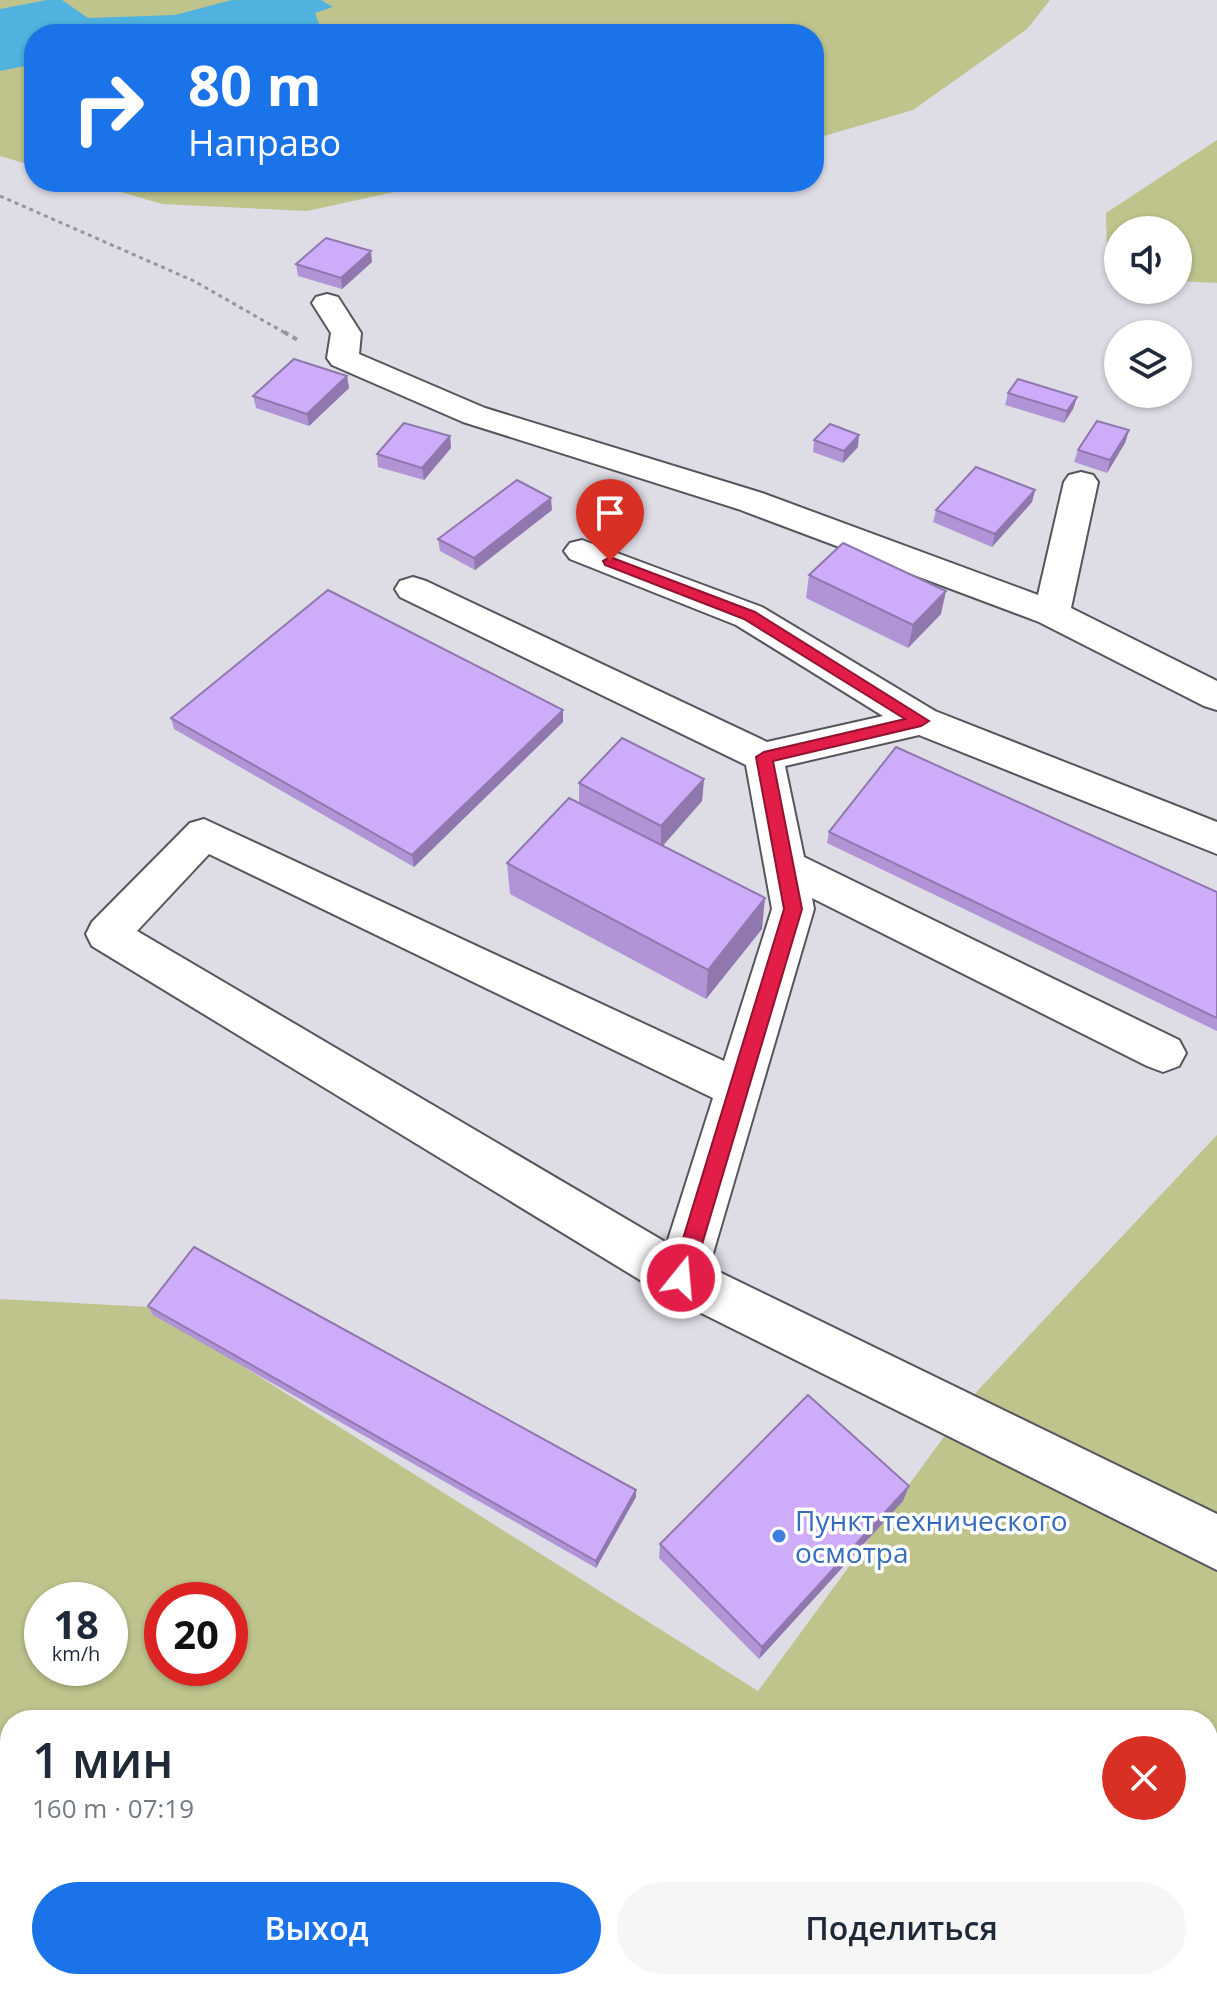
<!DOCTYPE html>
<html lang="ru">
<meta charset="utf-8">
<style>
body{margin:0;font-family:"Open Sans",sans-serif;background:#f6f6f7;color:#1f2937;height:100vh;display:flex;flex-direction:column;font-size:30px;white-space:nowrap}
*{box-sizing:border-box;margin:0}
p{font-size:26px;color:#747a83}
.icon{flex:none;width:44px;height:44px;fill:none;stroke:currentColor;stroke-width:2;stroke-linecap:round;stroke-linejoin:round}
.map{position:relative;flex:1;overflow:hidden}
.side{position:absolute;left:0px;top:1710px;width:1218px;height:280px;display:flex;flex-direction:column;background:#fff;border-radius:32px 32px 0 0;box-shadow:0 2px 6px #0004}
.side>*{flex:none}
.guide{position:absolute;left:24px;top:24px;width:800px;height:168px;border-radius:32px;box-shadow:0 2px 6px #0004;background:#1a73e8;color:#fff;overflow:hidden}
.buttons{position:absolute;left:1104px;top:216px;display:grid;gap:16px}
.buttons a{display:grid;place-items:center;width:88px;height:88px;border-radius:50%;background:#fff;box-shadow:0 2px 6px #0004;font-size:40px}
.speed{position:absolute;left:24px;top:1582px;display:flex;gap:16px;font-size:40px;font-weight:700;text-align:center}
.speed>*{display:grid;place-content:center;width:104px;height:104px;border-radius:50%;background:#fff;box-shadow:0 2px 6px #0004;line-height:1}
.speed small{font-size:20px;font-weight:400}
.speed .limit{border:12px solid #d22;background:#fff;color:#111}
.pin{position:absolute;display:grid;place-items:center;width:68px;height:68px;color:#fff;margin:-82px -34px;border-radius:50% 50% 50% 0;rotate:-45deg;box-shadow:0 0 8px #0007}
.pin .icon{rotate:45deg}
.me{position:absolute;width:88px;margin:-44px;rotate:17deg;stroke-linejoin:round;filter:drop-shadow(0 0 6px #0008)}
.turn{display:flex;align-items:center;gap:28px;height:168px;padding:0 32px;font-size:36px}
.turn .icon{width:104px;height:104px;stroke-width:2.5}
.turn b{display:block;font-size:56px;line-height:68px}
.round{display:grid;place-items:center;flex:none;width:84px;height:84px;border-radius:42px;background:#f6f6f7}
.head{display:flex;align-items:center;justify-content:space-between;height:136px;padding:0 32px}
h1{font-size:48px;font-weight:600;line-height:60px}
.action{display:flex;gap:16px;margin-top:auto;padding:16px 32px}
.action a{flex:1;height:92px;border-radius:48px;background:#1a73e8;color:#fff;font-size:32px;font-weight:600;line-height:92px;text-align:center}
.action a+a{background:#f6f6f7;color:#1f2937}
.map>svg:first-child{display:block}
.green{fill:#bec48c;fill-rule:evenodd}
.water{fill:#4fb2df}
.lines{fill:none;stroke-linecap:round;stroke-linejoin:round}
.minor-casing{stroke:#55555c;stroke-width:4}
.path-far1{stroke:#96959c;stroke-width:3;stroke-dasharray:4 4;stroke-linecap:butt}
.path{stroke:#96959c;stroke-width:4;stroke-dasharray:5 5;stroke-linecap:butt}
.minor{fill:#fff;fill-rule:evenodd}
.wall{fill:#b094d6}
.shaded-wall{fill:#9078ae}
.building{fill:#cdacf9;stroke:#9078ae;stroke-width:2}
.route{fill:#e11d48;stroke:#92132f;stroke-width:2}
.shop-dot{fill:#3f7fe0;stroke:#fff;stroke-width:3}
.labels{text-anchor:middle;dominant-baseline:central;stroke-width:7;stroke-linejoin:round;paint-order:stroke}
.near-shop-label{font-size:28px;fill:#366cbe;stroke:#fff;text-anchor:start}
</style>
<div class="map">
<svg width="1217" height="1990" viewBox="0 0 1217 1990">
<rect width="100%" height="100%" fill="#dedde6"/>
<path class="green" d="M0 0H1050L1027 29 913 110 814 139V34H34V166L0 156Z
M1217 140V283L1178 281V230H1118V261L1107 255 1106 213Z
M87 182H440L307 211 162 204Z
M1217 1135V1990H0V1299L149 1307 758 1691 979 1389ZM42 1600H110V1668H42ZM162 1600H230V1668H162ZM10 1720H1208V1980H10Z"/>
<path class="water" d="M47 0H62L88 18 175 15 232 0H321L333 7 315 13 321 29 328 34H34V64L0 71V9Z"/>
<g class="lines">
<defs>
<path id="minor" d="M327 294 338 297 361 333 359 354 485 408 762 493 1038 595 1064 482 1069 475 1081 472 1093 475 1098 482 1071 608 1217 681V710L1204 706 1039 622 738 509 463 422 332 365 327 358 331 333 312 303 316 297Z
M582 540 762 607 935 711 1217 822V854L919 735 785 766 804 857 1179 1040 1186 1053 1179 1066 1163 1072 1147 1066 812 898 814 909 709 1267 1217 1514V1570L663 1294 92 946 86 934 92 922 190 823 204 819 724 1061 772 909 746 765 400 597 395 589 400 581 413 577 426 581 767 742 883 716 736 625 570 559 564 551 570 543ZM209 854 713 1098 667 1243 137 931Z"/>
</defs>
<use href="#minor" class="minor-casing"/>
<path class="path-far1" d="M0 196 194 281 287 334"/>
<path class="path" d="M284 332 301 342"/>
<use href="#minor" class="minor"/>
</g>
<path class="wall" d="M372 262 342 289 298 276 296 264Z
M347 376 349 388 309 426 256 408 253 396Z
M1008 393 1077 397 1073 409 1064 423 1005 405Z
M1129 430 1125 443 1107 473 1074 462 1078 450Z
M450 436 451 448 424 480 378 467 377 454Z
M814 440 858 447 843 463 813 452Z
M1035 490 1032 502 992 547 933 522 936 510Z
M552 510 475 570 440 551 438 539Z
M809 575 941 614 908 648 806 598Z
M563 710V722L414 867 174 729 171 718Z
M704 779 702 801 662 846 762 929 706 999 510 894 507 863 579 804V783Z
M829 832 1217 892V1031L827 843Z
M148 1306 636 1490V1497L596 1568 153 1315Z
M903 1501 759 1659 659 1558 660 1544Z"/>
<path class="shaded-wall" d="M371 251 372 262 342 289 341 278Z
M347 376 349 388 309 426 307 414Z
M1077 397 1073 409 1064 423 1067 411Z
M1129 430 1125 443 1107 473 1110 460Z
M859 435 858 447 843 463 844 451Z
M450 436 451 448 424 480 422 468Z
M1035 490 1032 502 992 547 995 534Z
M551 498 552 510 475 570 474 558Z
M946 591 941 614 908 648 913 625Z
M563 710V722L414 867 412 855Z
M704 779 702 801 661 848V826Z
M765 898 762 929 706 999 708 970Z
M909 1486 903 1501 759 1659 762 1647Z
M636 1490V1497L596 1568V1561Z"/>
<path class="building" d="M326 238 371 251 341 278 296 264Z
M294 359 347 376 307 414 253 396Z
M1018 379 1077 397 1067 411 1008 393Z
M1097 421 1129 430 1110 460 1078 450Z
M404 423 450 436 422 468 377 454Z
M830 424 859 435 844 451 814 440Z
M976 467 1035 490 995 534 936 510Z
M517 480 551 498 474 558 438 539Z
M843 543 946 591 913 625 809 575Z
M328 590 563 710 412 855 171 718Z
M622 738 704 779 661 826 579 783Z
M896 747 1217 892V1018L829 832Z
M569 798 765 898 708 970 507 863Z
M194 1247 636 1490 596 1561 148 1306Z
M808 1395 909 1486 762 1647 660 1544Z"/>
<path class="route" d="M610 557 755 612 929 721 921 726 773 761 802 909 692 1278 689 1285 681 1287 674 1285 671 1278 784 909 756 757 764 752 905 719 744 619 605 565 603 561Z"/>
<circle class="shop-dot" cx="779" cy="1536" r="8"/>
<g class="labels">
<g class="near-shop-label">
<text x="795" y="1520">Пункт технического<tspan x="795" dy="32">осмотра</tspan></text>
</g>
</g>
</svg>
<div class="buttons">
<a><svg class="icon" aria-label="sound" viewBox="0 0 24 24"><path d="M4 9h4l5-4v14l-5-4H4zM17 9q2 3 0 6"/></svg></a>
<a><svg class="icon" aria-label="layers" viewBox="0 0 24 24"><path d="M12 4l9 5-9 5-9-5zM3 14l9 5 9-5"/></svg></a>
</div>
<div class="speed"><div>18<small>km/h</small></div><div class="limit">20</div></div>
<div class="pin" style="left:610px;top:561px;background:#d93025"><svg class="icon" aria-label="arrive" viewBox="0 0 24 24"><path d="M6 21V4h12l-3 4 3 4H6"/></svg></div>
<svg class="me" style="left:681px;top:1278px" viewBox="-20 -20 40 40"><circle r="17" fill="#e11d48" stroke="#fff" stroke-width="3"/><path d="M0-11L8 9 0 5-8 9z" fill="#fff"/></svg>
<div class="guide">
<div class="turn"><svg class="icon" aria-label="right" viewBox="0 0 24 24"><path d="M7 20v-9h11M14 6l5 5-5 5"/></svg><div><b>80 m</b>Направо</div></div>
</div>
<section class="side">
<div class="head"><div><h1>1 мин</h1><p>160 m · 07:19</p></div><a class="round" style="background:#d93025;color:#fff"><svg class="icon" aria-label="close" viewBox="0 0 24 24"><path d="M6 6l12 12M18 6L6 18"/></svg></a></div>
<div class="action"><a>Выход</a><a>Поделиться</a></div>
</section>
</div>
